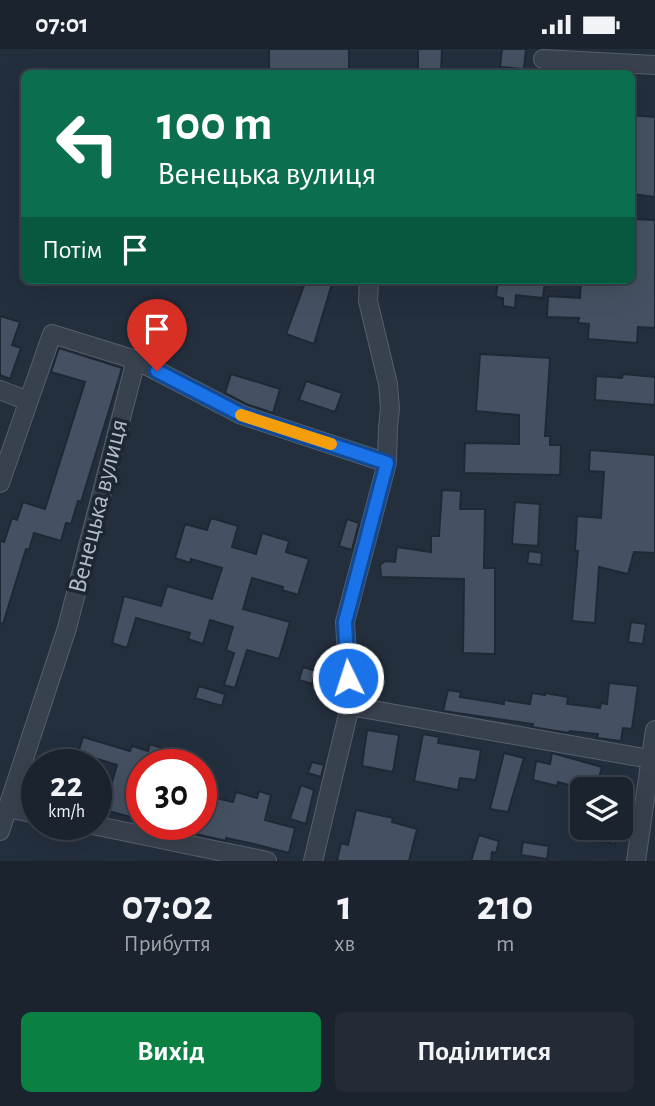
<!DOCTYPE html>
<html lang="uk">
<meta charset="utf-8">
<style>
body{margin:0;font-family:"Alegreya Sans",sans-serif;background:#242b36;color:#f1f3f6;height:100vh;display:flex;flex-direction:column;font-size:26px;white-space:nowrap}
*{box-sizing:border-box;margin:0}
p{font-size:23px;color:#a0a4aa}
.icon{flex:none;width:38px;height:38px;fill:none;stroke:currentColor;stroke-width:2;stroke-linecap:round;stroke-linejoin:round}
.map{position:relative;height:812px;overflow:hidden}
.panel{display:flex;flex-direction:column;background:#1b232e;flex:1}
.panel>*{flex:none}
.guide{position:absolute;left:21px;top:21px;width:614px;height:214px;border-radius:10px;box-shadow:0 7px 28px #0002,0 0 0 2px #39404a;background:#0b6e4f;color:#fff;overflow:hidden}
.tools{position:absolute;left:570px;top:728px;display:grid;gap:14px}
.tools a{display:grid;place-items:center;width:63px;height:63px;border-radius:10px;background:#1b232e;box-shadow:0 7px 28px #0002,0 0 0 2px #39404a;font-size:35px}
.speed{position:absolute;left:21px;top:700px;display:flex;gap:14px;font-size:35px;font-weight:700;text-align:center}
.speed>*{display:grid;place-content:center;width:91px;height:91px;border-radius:50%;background:#1b232e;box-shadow:0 7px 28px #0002,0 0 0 2px #39404a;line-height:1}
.speed small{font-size:18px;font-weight:400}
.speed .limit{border:10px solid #d22;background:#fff;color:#111}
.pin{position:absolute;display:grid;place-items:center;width:60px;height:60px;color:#fff;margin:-72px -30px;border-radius:50% 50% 50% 0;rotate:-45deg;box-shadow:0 0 7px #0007}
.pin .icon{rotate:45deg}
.me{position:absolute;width:77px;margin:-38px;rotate:356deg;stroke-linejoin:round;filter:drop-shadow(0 0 5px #0008)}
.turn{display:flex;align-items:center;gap:24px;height:147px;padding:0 21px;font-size:32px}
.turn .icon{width:91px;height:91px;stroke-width:2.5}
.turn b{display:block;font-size:49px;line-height:60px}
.then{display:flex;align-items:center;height:66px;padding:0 21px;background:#0003;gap:14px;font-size:26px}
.eta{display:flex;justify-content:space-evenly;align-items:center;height:119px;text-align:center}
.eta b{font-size:42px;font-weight:600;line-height:49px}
.cta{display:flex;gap:14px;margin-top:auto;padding:14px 21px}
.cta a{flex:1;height:80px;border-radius:10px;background:#0b8043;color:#fff;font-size:28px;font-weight:600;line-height:80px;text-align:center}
.cta a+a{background:#242b36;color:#f1f3f6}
.status{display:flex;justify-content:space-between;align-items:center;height:49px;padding:0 35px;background:#1b232e;direction:ltr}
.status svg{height:19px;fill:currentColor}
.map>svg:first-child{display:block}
.building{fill:#455162;stroke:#1f2835;stroke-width:2}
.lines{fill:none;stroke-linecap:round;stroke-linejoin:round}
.street-casing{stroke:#565f6c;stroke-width:20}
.street{stroke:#38414e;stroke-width:18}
.route-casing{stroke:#114b97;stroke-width:18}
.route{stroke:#1a73e8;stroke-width:12}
.slow{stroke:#f59e0b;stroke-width:12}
.labels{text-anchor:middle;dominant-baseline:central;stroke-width:7;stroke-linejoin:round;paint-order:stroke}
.street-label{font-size:26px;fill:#b4bcc9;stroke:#1d2633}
</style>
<div class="status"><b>07:01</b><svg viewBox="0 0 49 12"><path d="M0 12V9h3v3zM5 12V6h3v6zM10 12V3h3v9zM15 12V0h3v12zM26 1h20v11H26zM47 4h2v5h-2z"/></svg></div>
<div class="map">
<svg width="655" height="812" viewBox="0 0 655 812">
<rect width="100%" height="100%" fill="#242f3e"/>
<path class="building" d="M269 0H349V24H300V20H269Z
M418 0H442L441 24H418Z
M502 0H526L524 20 500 18Z
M632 66 655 68V148L632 145Z
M632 170 655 171V279L638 278 637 294 588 290 589 275 578 274 579 269 547 268 548 247 580 249 581 231H632Z
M306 231H333L314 295 286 285Z
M498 231H545L543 249 516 246 515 259 503 257V249L496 248Z
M0 267 20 273 12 296 21 299 10 330 0 326Z
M59 299 122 319 81 453 78 452 71 475 66 474 61 492 34 484 29 501 26 500 3 575 0 574V492L4 493 12 469 17 471 23 453 45 460 85 333 51 323Z
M480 305 550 309 545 387H550V396H561L560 426 464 424 465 394 519 395V366L476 362Z
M231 325 280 340 273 364 246 355 225 344Z
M623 325 655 328V356L595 351 596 327 622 329Z
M306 332 342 344 335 363 299 351Z
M590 401 655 406V504L634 503 628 525 599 518 595 574 572 572 578 502H575L577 467 601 469 604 423 589 422Z
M442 441 461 442 460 460H485L484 519H495V605L463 604 464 530 381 528 380 516 385 512 395 513 397 498 431 503V487H439Z
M515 453 540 455 538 497 512 495Z
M211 469 238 477 232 498 256 505 262 484 289 492 286 503 309 510 298 546 282 541 283 538 252 529 243 560 290 573 279 610 247 601 235 639 224 636 234 604 226 601 233 578 210 571 203 595 188 590 190 584 136 569 127 599 112 594 124 547 161 557 167 537 212 550 222 519 191 510 190 514 175 509 185 475 207 481Z
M347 470 359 474 352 501 339 497Z
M529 502 542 504 541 516 527 514Z
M631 573 646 575 643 595 628 593Z
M303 618 316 622 312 635 299 631Z
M609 634 638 637 632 680 623 679 621 692 597 689 598 685 570 682 569 684 532 678 533 675 443 662 448 641 461 643 460 648 504 655V651L530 655 532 644 545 646V644L568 648 567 655 600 659 601 654 607 655Z
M199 637 225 645 222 657 195 649Z
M367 681 399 686 393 723 362 717Z
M423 685 439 688 438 694 481 701 476 731 460 729 458 741 414 732Z
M83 688 130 702 132 697 148 702 150 695 170 702 165 716H142V771L104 761 117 716 78 704Z
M504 704 524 709 508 763 490 760Z
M552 704 602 718 596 740H584L558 733 557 737 533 731 536 712 550 715Z
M312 713 324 716 321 728 308 724Z
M301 736 314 741 306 775 290 770Z
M259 742 271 746 265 771 295 779 289 804 254 795 226 789V792L175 780V775H201V770L210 772 216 749 233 753 236 743 257 749Z
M356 761 393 769 392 773 417 780 409 812H337L341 794 348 796Z
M597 779H619L615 795 595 791Z
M479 786 499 792 496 804 492 803 491 812H471Z
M523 793 549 797 547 810 521 806Z"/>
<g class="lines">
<defs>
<path id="street" d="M543 10 655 16
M0 341 28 352
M0 434 52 285 136 311
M350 657 650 710
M7 759 37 765
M88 775 267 812
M0 782 67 579 136 311 242 366 387 414
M313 812 350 657 345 573 387 414 388 378 390 359 388 335 368 252 369 231
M636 812 655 681"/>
</defs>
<use href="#street" class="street-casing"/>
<use href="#street" class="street"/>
</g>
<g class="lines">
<defs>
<path id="route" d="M157 322 242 366 387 414 345 573 348 629"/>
</defs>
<use href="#route" class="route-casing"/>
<use href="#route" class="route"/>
<path class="slow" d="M241 366 331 395"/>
</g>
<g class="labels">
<g class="street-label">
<text transform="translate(98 457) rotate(-76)">Венецька вулиця</text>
</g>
</g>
</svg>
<div class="tools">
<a><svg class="icon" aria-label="layers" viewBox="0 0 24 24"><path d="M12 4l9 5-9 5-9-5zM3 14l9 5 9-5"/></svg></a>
</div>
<div class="speed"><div>22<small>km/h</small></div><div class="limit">30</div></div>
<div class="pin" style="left:157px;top:322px;background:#d93025"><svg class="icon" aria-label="arrive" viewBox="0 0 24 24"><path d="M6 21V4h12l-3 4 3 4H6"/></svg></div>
<svg class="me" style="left:348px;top:629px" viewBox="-20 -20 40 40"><circle r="17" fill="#1a73e8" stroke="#fff" stroke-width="3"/><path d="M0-11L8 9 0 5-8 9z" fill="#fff"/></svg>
<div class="guide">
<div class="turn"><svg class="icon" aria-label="left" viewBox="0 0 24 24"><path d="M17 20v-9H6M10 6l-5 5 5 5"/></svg><div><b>100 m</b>Венецька вулиця</div></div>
<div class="then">Потім<svg class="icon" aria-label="arrive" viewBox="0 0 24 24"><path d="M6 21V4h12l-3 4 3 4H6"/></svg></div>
</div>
</div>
<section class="panel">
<div class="eta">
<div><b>07:02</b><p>Прибуття</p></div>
<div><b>1</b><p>хв</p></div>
<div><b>210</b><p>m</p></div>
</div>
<div class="cta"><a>Вихід</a><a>Поділитися</a></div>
</section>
